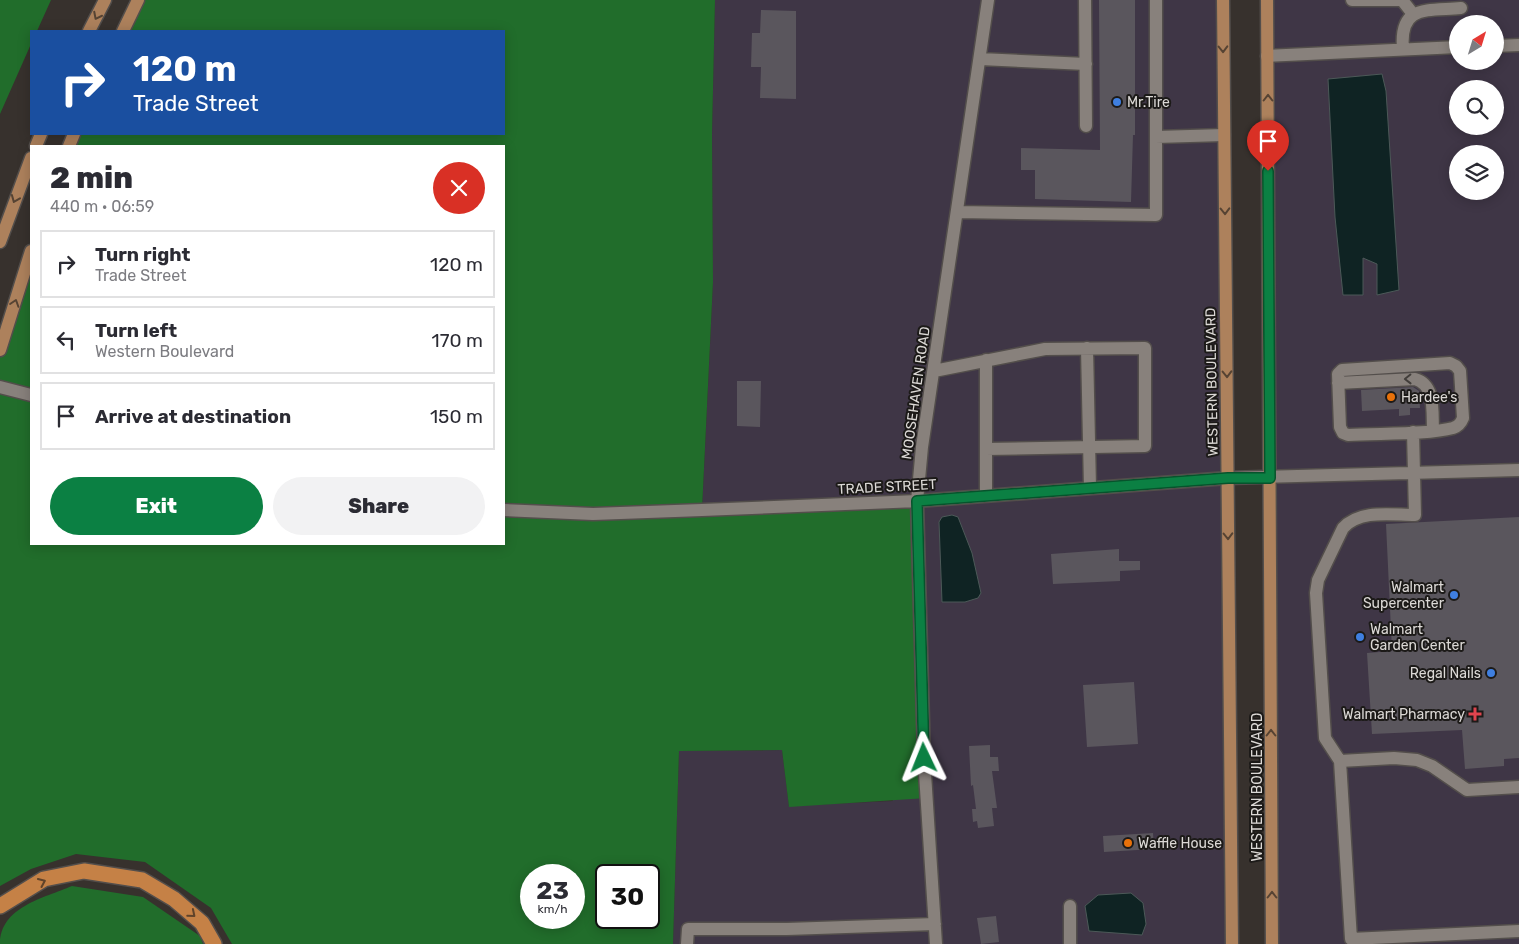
<!DOCTYPE html>
<meta charset="utf-8">
<style>
body{margin:0;font-family:Rubik,sans-serif;background:#f2f2f3;color:#2b2b33;height:100vh;display:flex;flex-direction:column;font-size:19px;white-space:nowrap}
*{box-sizing:border-box;margin:0}
p{font-size:16px;color:#7c7c81}
.icon{flex:none;width:28px;height:28px;fill:none;stroke:currentColor;stroke-width:2;stroke-linecap:round;stroke-linejoin:round}
.map{position:relative;flex:1;overflow:hidden}
.panel{position:absolute;left:30px;top:145px;width:475px;height:400px;display:flex;flex-direction:column;background:#fff;border-radius:0px;box-shadow:0 2px 12px #0003}
.panel>*{flex:none}
.guide{position:absolute;left:30px;top:30px;width:475px;height:105px;border-radius:0px;box-shadow:0 2px 12px #0003;background:#1a4fa0;color:#fff;overflow:hidden}
.needle{width:32px;rotate:38deg}
.controls{position:absolute;left:1449px;top:15px;display:grid;gap:10px}
.controls a{display:grid;place-items:center;width:55px;height:55px;border-radius:50%;background:#fff;box-shadow:0 2px 12px #0003;font-size:25px}
.speed{position:absolute;left:520px;top:864px;display:flex;gap:10px;font-size:25px;font-weight:700;text-align:center}
.speed>*{display:grid;place-content:center;width:65px;height:65px;border-radius:50%;background:#fff;box-shadow:0 2px 12px #0003;line-height:1}
.speed small{font-size:12px;font-weight:400}
.speed .limit{border:2px solid #111;border-radius:8px;background:#fff;color:#111}
.pin{position:absolute;display:grid;place-items:center;width:42px;height:42px;color:#fff;margin:-51px -21px;border-radius:50% 50% 50% 0;rotate:-45deg;box-shadow:0 0 5px #0007}
.pin .icon{rotate:45deg}
.me{position:absolute;width:55px;margin:-28px;rotate:358deg;stroke-linejoin:round;filter:drop-shadow(0 0 4px #0008)}
.turn{display:flex;align-items:center;gap:18px;height:105px;padding:0 20px;font-size:22px}
.turn .icon{width:65px;height:65px;stroke-width:2.5}
.turn b{display:block;font-size:35px;line-height:42px}
.round{display:grid;place-items:center;flex:none;width:52px;height:52px;border-radius:26px;background:#f2f2f3}
.summary{display:flex;align-items:center;justify-content:space-between;height:85px;padding:0 20px}
h1{font-size:30px;font-weight:800;line-height:38px}
.action{display:flex;gap:10px;margin-top:auto;padding:10px 20px}
.action a{flex:1;height:58px;border-radius:30px;background:#0b8043;color:#fff;font-size:20px;font-weight:800;line-height:58px;text-align:center}
.action a+a{background:#f2f2f3;color:#2b2b33}
ul{padding:0;list-style:none}
li{display:flex;align-items:center;gap:15px;height:68px;margin:0 10px 8px;padding:0 10px;border:2px solid #e1e1e2;border-radius:0px}
li div{flex:1}
li b{display:block;font-size:19px}
li em{font-style:normal}
.map>svg:first-child{display:block}
.commercial{fill:#3f3646;fill-rule:evenodd}
.green{fill:#216d2b;fill-rule:evenodd}
.water{fill:#0f2323;stroke:#4c5958}
.building{fill:#5a565d}
.lines{fill:none;stroke-linecap:round;stroke-linejoin:round}
.minor-casing{stroke:#534e4b;stroke-width:15}
.major-casing{stroke:#534e4b;stroke-width:15}
.highway-casing{stroke:#534e4b;stroke-width:18}
.minor{stroke:#88817c;stroke-width:12}
.major{stroke:#ad815c;stroke-width:12}
.highway{stroke:#c58146;stroke-width:15}
.oneway{stroke:#564333}
.oneway2{stroke:#423e3b}
.oneway3{stroke:#60432a}
.route-casing{stroke:#07532c;stroke-width:12}
.route{stroke:#0b8043;stroke-width:9}
.shop-dot{fill:#3f7fe0;stroke:#1c1a18;stroke-width:2}
.food-dot{fill:#e8710a;stroke:#1c1a18;stroke-width:2}
.health-dot{fill:#e0444e;stroke:#1c1a18;stroke-width:2}
.labels{text-anchor:middle;dominant-baseline:central;stroke-width:4;stroke-linejoin:round;paint-order:stroke}
.poi-label{font-size:14px;fill:#dbd8d5;stroke:#1c1a18;text-anchor:start}
.street-label{font-size:14px;fill:#dbd8d5;stroke:#1c1a18}
</style>
<div class="map">
<svg width="1519" height="944" viewBox="0 0 1519 944">
<rect width="100%" height="100%" fill="#37312d"/>
<path class="commercial" d="M715 0H1223L1232 944H673L679 751 782 750 789 806 893 801 702 510 713 282 712 134Z
M1267 0H1519V944H1272ZM1458 24H1495V61H1458ZM1458 89H1495V126H1458ZM1458 154H1495V191H1458Z"/>
<path class="green" d="M0 0H51L37 31H31V44L0 114Z
M137 0H715L712 134 713 282 702 510 917 501 927 798 789 807 782 750 679 751 673 944H232L211 908 145 862 76 854 31 869 0 886V350L31 251V544H504V146H69L74 134H504V31H122ZM531 875H574V918H531ZM606 875H649V918H606Z
M72 886 143 897 200 936 203 944H0C0 907 44 898 72 886Z"/>
<path class="water" d="M1382 74 1386 91 1399 290 1377 295V264L1363 258V295H1343L1335 217 1328 79Z
M952 515 958 517 972 553 981 593 978 598 965 602H942L939 522 942 517Z
M1131 893 1143 903 1146 924 1142 935 1089 931 1085 906 1098 895Z"/>
<path class="building" d="M1099 0H1135V135H1133L1131 202 1035 199V170H1021V148L1100 150Z
M761 10 796 11V99L760 98 761 67H751L752 33H760Z
M737 381H761L760 427 737 426Z
M1413 387 1419 391 1420 408H1410V415L1399 416V409L1362 411 1361 390Z
M1519 517V758L1504 759V766L1465 769 1462 730 1372 734 1367 653 1392 651 1386 524Z
M1119 549V561H1140V570L1120 571V581L1053 584 1051 554Z
M1134 682 1138 744 1087 747 1083 685Z
M990 745V757H998L999 771H992L997 808H992L994 826 978 828 977 821 973 822 972 809H976L973 785 971 786 969 746Z
M1153 833 1154 849 1104 852 1103 836Z
M996 916 999 942 981 944 977 918Z"/>
<g class="lines">
<defs>
<path id="minor" d="M1085 0 1086 126
M1352 0H1402L1413 14
M1495 46 1519 45
M1403 49C1399 4 1427 11 1461 8
M1267 56 1458 47
M980 59 1086 64
M1156 137 1224 135
M958 212 1156 215V0
M1087 348 1090 488
M1450 363 1456 366 1460 371 1463 418C1461 423 1459 426 1453 428 1427 435 1377 433 1348 435L1343 433 1340 427 1338 374 1342 370Z
M934 371 1045 349 1145 348V446L986 449
M1338 383 1415 379C1436 385 1432 412 1433 430
M0 387 31 395
M1413 432 1415 515C1392 515 1360 509 1343 528L1318 580 1316 593 1325 738 1340 761 1351 939 1519 931
M986 496V360
M504 510 593 514 702 510 917 501 1228 478 1519 470
M1340 761 1394 758 1417 760 1432 766 1467 790 1519 787
M1070 906V944
M687 944 688 929H787L935 924
M936 944 924 758 917 501 922 447 988 0"/>
<path id="major" d="M1223 0 1232 944
M1267 0 1272 944
M89 31 105 0
M123 31 138 0
M36 146 41 134
M69 146 74 134
M0 242 31 158
M0 350 31 251"/>
<path id="highway" d="M0 906 44 879 84 871 142 880 174 899 202 923 214 944"/>
</defs>
<use href="#minor" class="minor-casing"/>
<use href="#major" class="major-casing"/>
<use href="#highway" class="highway-casing"/>
<use href="#minor" class="minor"/>
<use href="#major" class="major"/>
<use href="#highway" class="highway"/>
</g>
<defs><path id="oneway-chevron" d="M-2-3.5L2.5 0L-2 3.5" fill="none" stroke-width="1.6" stroke-linecap="round" stroke-linejoin="round" transform="scale(1.25)"/></defs>
<g class="oneway">
<use href="#oneway-chevron" transform="translate(97 16) rotate(117)"/>
<use href="#oneway-chevron" transform="translate(1223 49) rotate(89)"/>
<use href="#oneway-chevron" transform="translate(1268 98) rotate(-90)"/>
<use href="#oneway-chevron" transform="translate(15 199) rotate(112)"/>
<use href="#oneway-chevron" transform="translate(1225 211) rotate(89)"/>
<use href="#oneway-chevron" transform="translate(15 303) rotate(-72)"/>
<use href="#oneway-chevron" transform="translate(1227 374) rotate(89)"/>
<use href="#oneway-chevron" transform="translate(1228 536) rotate(89)"/>
<use href="#oneway-chevron" transform="translate(1271 733) rotate(-90)"/>
<use href="#oneway-chevron" transform="translate(1272 895) rotate(-90)"/>
</g>
<use class="oneway2" href="#oneway-chevron" transform="translate(1408 379) rotate(179)"/>
<g class="oneway3">
<use href="#oneway-chevron" transform="translate(42 882) rotate(-24)"/>
<use href="#oneway-chevron" transform="translate(192 914) rotate(40)"/>
</g>
<g class="lines">
<defs>
<path id="route" d="M924 758 917 501 1228 478H1270L1268 171"/>
</defs>
<use href="#route" class="route-casing"/>
<use href="#route" class="route"/>
</g>
<g class="shop-dot">
<circle cx="1117" cy="102" r="5"/>
<circle cx="1454" cy="595" r="5"/>
<circle cx="1360" cy="637" r="5"/>
<circle cx="1491" cy="673" r="5"/>
</g>
<g class="food-dot">
<circle cx="1391" cy="397" r="5"/>
<circle cx="1128" cy="843" r="5"/>
</g>
<path class="health-dot" d="M1472.5 706.5h5v5h5v5h-5v5h-5v-5h-5v-5h5z"/>
<g class="labels">
<g class="poi-label">
<text x="1127" y="102">Mr.Tire</text>
<text x="1401" y="397">Hardee's</text>
<text x="1444" y="587" text-anchor="end">Walmart<tspan x="1444" dy="16">Supercenter</tspan></text>
<text x="1370" y="629">Walmart<tspan x="1370" dy="16">Garden Center</tspan></text>
<text x="1481" y="673" text-anchor="end">Regal Nails</text>
<text x="1465" y="714" text-anchor="end">Walmart Pharmacy</text>
<text x="1138" y="843">Waffle House</text>
</g>
<g class="street-label">
<text transform="translate(1212 382) rotate(-91)">WESTERN BOULEVARD</text>
<text transform="translate(916 393) rotate(-82)">MOOSEHAVEN ROAD</text>
<text transform="translate(887 487) rotate(-3)">TRADE STREET</text>
<text transform="translate(1257 787) rotate(-90)">WESTERN BOULEVARD</text>
</g>
</g>
</svg>
<div class="controls">
<a><svg class="needle" viewBox="-14 -14 28 28"><path d="M0-13l5 13h-10z" fill="#e53935"/><path d="M0 13l5-13h-10z" fill="#7c7c81"/></svg></a>
<a><svg class="icon" aria-label="search" viewBox="0 0 24 24"><circle cx="10" cy="10" r="6"/><path d="M15 15l6 6"/></svg></a>
<a><svg class="icon" aria-label="layers" viewBox="0 0 24 24"><path d="M12 4l9 5-9 5-9-5zM3 14l9 5 9-5"/></svg></a>
</div>
<div class="speed"><div>23<small>km/h</small></div><div class="limit">30</div></div>
<div class="pin" style="left:1268px;top:171px;background:#d93025"><svg class="icon" aria-label="arrive" viewBox="0 0 24 24"><path d="M6 21V4h12l-3 4 3 4H6"/></svg></div>
<svg class="me" style="left:924px;top:758px" viewBox="-20 -20 40 40"><path d="M0-17L14 15 0 8-14 15z" fill="#0b8043" stroke="#fff" stroke-width="4"/></svg>
<div class="guide">
<div class="turn"><svg class="icon" aria-label="right" viewBox="0 0 24 24"><path d="M7 20v-9h11M14 6l5 5-5 5"/></svg><div><b>120 m</b>Trade Street</div></div>
</div>
<section class="panel">
<div class="summary"><div><h1>2 min</h1><p>440 m · 06:59</p></div><a class="round" style="background:#d93025;color:#fff"><svg class="icon" aria-label="close" viewBox="0 0 24 24"><path d="M6 6l12 12M18 6L6 18"/></svg></a></div>
<ul>
<li><svg class="icon" aria-label="right" viewBox="0 0 24 24"><path d="M7 20v-9h11M14 6l5 5-5 5"/></svg><div><b>Turn right</b><p>Trade Street</p></div><em>120 m</em></li>
<li><svg class="icon" aria-label="left" viewBox="0 0 24 24"><path d="M17 20v-9H6M10 6l-5 5 5 5"/></svg><div><b>Turn left</b><p>Western Boulevard</p></div><em>170 m</em></li>
<li><svg class="icon" aria-label="arrive" viewBox="0 0 24 24"><path d="M6 21V4h12l-3 4 3 4H6"/></svg><div><b>Arrive at destination</b></div><em>150 m</em></li>
</ul>
<div class="action"><a>Exit</a><a>Share</a></div>
</section>
</div>
